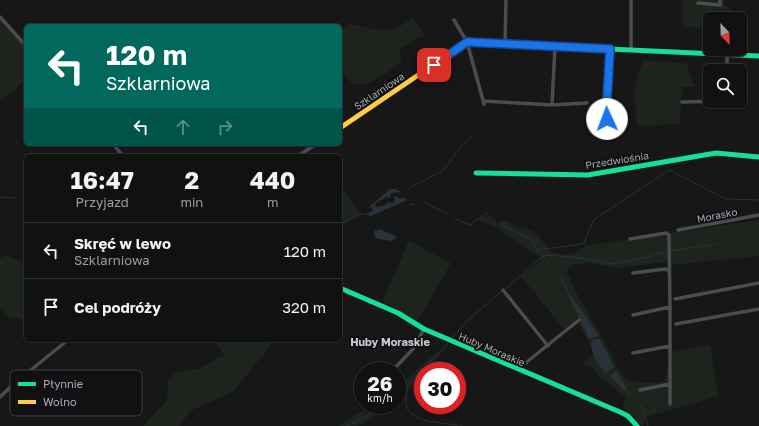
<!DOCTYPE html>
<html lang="pl">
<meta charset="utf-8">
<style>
body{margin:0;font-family:"Golos Text",sans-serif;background:#1a1a1a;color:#f1f3f6;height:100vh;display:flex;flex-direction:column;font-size:15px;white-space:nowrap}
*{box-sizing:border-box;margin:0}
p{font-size:13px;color:#9c9d9f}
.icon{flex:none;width:22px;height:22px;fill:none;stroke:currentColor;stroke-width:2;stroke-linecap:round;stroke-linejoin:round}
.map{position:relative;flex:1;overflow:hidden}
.panel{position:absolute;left:24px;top:154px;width:318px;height:188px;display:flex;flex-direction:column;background:#111;border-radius:6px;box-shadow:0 1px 3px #0004,0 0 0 1px #303131}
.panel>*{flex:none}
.banner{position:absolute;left:24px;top:24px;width:318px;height:122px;border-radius:6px;box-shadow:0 1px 3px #0004,0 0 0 1px #303131;background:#00695c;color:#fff;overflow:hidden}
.needle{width:26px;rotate:157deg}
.buttons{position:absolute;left:703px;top:12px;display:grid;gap:8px}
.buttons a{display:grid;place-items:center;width:44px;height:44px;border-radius:6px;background:#111;box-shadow:0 1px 3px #0004,0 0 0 1px #303131;font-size:20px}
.speed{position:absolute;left:354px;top:362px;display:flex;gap:8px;font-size:20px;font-weight:700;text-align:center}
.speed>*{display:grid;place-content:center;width:52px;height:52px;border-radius:50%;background:#111;box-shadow:0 1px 3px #0004,0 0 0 1px #303131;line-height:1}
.speed small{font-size:10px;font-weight:400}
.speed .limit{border:6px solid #d22;background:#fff;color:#111}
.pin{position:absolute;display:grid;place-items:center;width:34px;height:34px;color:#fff;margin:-17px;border-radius:8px;box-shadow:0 2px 6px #0006}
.me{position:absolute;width:44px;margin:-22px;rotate:358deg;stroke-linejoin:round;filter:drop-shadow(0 0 3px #0008)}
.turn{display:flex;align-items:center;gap:14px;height:84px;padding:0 16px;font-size:18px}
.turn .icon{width:52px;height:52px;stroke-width:2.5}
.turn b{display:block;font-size:28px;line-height:34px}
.lanes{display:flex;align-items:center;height:38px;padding:0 16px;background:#0003;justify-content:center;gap:20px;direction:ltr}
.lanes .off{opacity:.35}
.eta{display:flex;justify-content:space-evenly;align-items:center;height:68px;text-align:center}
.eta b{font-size:24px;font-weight:700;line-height:28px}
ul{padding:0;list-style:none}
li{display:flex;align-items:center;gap:12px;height:56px;padding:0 16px;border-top:1px solid #303131}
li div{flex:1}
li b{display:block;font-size:15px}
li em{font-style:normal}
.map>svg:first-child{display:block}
.green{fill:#1d241e}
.water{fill:#2a3239}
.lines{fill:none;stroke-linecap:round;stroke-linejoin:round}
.stream{stroke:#2a3239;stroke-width:1}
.street{stroke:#4b4c50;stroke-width:3.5}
.fast{stroke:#16e098;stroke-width:5}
.slow{stroke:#ffcf43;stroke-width:5}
.route-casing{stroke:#114b97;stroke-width:10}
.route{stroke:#1a73e8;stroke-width:7}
.labels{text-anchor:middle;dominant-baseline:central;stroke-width:4;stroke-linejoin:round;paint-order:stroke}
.street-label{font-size:10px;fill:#a8adb8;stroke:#111113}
.neighbourhood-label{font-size:11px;font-weight:bold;fill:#c9ccd4;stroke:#111113}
.key{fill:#111113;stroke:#3e4045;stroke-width:1}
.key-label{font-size:11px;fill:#a8adb8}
</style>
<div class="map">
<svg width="759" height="426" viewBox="0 0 759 426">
<rect width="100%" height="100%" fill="#171717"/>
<path class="green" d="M682 0H724V4L730 9V19H710V28L683 27Z
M0 17 26 45V79L0 102Z
M413 18 424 35 400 49 401 62C391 70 369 87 356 84 349 83 344 75 340 69V31L350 24 373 29 394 30Z
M643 60 686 63 695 87H682L680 124 637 126 634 90Z
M340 184 361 215 340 226Z
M484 216 489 218 495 224 505 220 515 226 535 232 551 252 564 255 577 253 585 246 759 220V256L670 265 667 262 618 268 588 263 573 265 567 271 575 290 612 355C623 387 633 383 664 382L671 352 710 345 718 396 646 417 643 426H641L635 418 623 408 625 398 613 387 601 379 593 369 583 363 595 354 579 324 578 318 564 329 521 276 542 260 498 228 477 220Z
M409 241 451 263 417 322 390 305 382 302Z
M4 255 26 263V322L19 318H10L0 307V259Z
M213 340H275L234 391 190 411 180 426H143L167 401 168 380 176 372 198 369 224 355Z
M447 343 449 344 426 371H423V374L397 403V388L431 356H434Z
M378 405H394L358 426H339L356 414Z"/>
<path class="water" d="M390 189H396L401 192 397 193 395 192 390 195V198L386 197 375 204 376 207 386 205 388 202 393 203 395 201 394 197 396 196 400 199 403 197 407 200 371 216 362 214 361 213 366 214 373 211 372 208 369 207Z
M380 229 395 236 396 239 391 241 375 238 374 231Z
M569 293 599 335 589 339 568 294Z
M597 339H600L614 367 606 373C597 365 591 354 591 341Z
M616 371 626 387V390L624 391 610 376Z"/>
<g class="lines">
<path class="stream" d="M409 188 442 171 446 167 461 146 472 136
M0 197 17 198
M23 198 26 201
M425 203 448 214
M410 204 415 205
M454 218 470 225 486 213 496 223
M500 224 531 239 537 250 561 277 569 294
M340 225 360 214H362
M537 250 577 245 584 243 593 221 596 218 669 170 726 199 759 200
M671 251 717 244
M542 256 548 255 579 258 613 264 648 257 667 251
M505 289 542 257
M452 338 468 320 502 291
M407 386 406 406C414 425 447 422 463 426
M626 389 630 395
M397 396 448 343
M633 397 641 405 648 426
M347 426 389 405"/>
<path class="street" d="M631 0V50
M698 3 720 5V0
M0 17 26 46
M454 20 467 42 484 104
M505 44 506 0
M555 46 552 105 587 103
M610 49 606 116 607 119H614
M727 71V54
M483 101 552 105
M682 102 725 101
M113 144 123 156
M298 156 316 144
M678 230 759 215
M630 239 666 233 669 235 670 307V384L640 390
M633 273 665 269 668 270 669 272
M503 290 548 346
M675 299 759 283
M633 315 670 307
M676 324 759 309
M633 353 670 346
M518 369 579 320
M392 371 413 349 424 329
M670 384V404
M0 397 16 382 68 340"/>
<path class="fast" d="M567 47 759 56
M476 173 588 175 716 153 759 157
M340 288 398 313 424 329 620 412 628 416 637 426"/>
<path class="slow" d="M340 128 467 42 567 47"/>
</g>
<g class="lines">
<defs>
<path id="route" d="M434 65 467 42 610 49 606 116 607 119"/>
</defs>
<use href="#route" class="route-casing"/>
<use href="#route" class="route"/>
</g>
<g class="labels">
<g class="street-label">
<text transform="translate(379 91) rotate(-34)">Szklarniowa</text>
<text transform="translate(617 160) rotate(-9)">Przedwiośnia</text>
<text transform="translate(717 215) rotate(-11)">Morasko</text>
<text transform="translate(492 349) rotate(23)">Huby Moraskie</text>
</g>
<g class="neighbourhood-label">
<text x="390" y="341">Huby Moraskie</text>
</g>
</g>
<rect x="10" y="370" width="132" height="46" rx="6" class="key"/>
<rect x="18" y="382" width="18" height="4" fill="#16e098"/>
<rect x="18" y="400" width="18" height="4" fill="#ffcf43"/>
<g class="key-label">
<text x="43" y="388">Płynnie</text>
<text x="43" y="406">Wolno</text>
</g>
</svg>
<div class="buttons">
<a><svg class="needle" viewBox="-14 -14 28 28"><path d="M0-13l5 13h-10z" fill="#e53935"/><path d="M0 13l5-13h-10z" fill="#9c9d9f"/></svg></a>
<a><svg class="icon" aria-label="search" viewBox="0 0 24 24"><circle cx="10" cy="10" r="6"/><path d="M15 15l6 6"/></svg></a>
</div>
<div class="speed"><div>26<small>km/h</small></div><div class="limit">30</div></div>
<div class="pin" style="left:434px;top:65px;background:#d93025"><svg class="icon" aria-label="arrive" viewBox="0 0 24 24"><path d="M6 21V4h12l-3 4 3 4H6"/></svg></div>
<svg class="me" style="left:607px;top:119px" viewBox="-20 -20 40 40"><circle r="19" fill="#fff"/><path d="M0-13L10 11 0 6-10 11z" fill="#1a73e8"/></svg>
<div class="banner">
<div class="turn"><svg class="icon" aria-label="left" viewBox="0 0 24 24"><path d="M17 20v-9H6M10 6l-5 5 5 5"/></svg><div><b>120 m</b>Szklarniowa</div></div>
<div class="lanes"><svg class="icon" aria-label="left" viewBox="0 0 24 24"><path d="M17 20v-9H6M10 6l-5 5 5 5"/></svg><svg class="icon off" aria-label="ahead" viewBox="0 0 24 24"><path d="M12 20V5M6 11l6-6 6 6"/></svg><svg class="icon off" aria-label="right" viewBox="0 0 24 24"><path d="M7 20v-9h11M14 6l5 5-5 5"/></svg></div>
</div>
<section class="panel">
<div class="eta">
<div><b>16:47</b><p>Przyjazd</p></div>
<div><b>2</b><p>min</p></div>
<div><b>440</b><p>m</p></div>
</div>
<ul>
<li><svg class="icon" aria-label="left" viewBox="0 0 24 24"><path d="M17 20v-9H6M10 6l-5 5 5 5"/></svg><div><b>Skręć w lewo</b><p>Szklarniowa</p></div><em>120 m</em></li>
<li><svg class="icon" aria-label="arrive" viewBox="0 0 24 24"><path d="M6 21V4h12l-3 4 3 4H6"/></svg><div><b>Cel podróży</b></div><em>320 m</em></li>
</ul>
</section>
</div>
